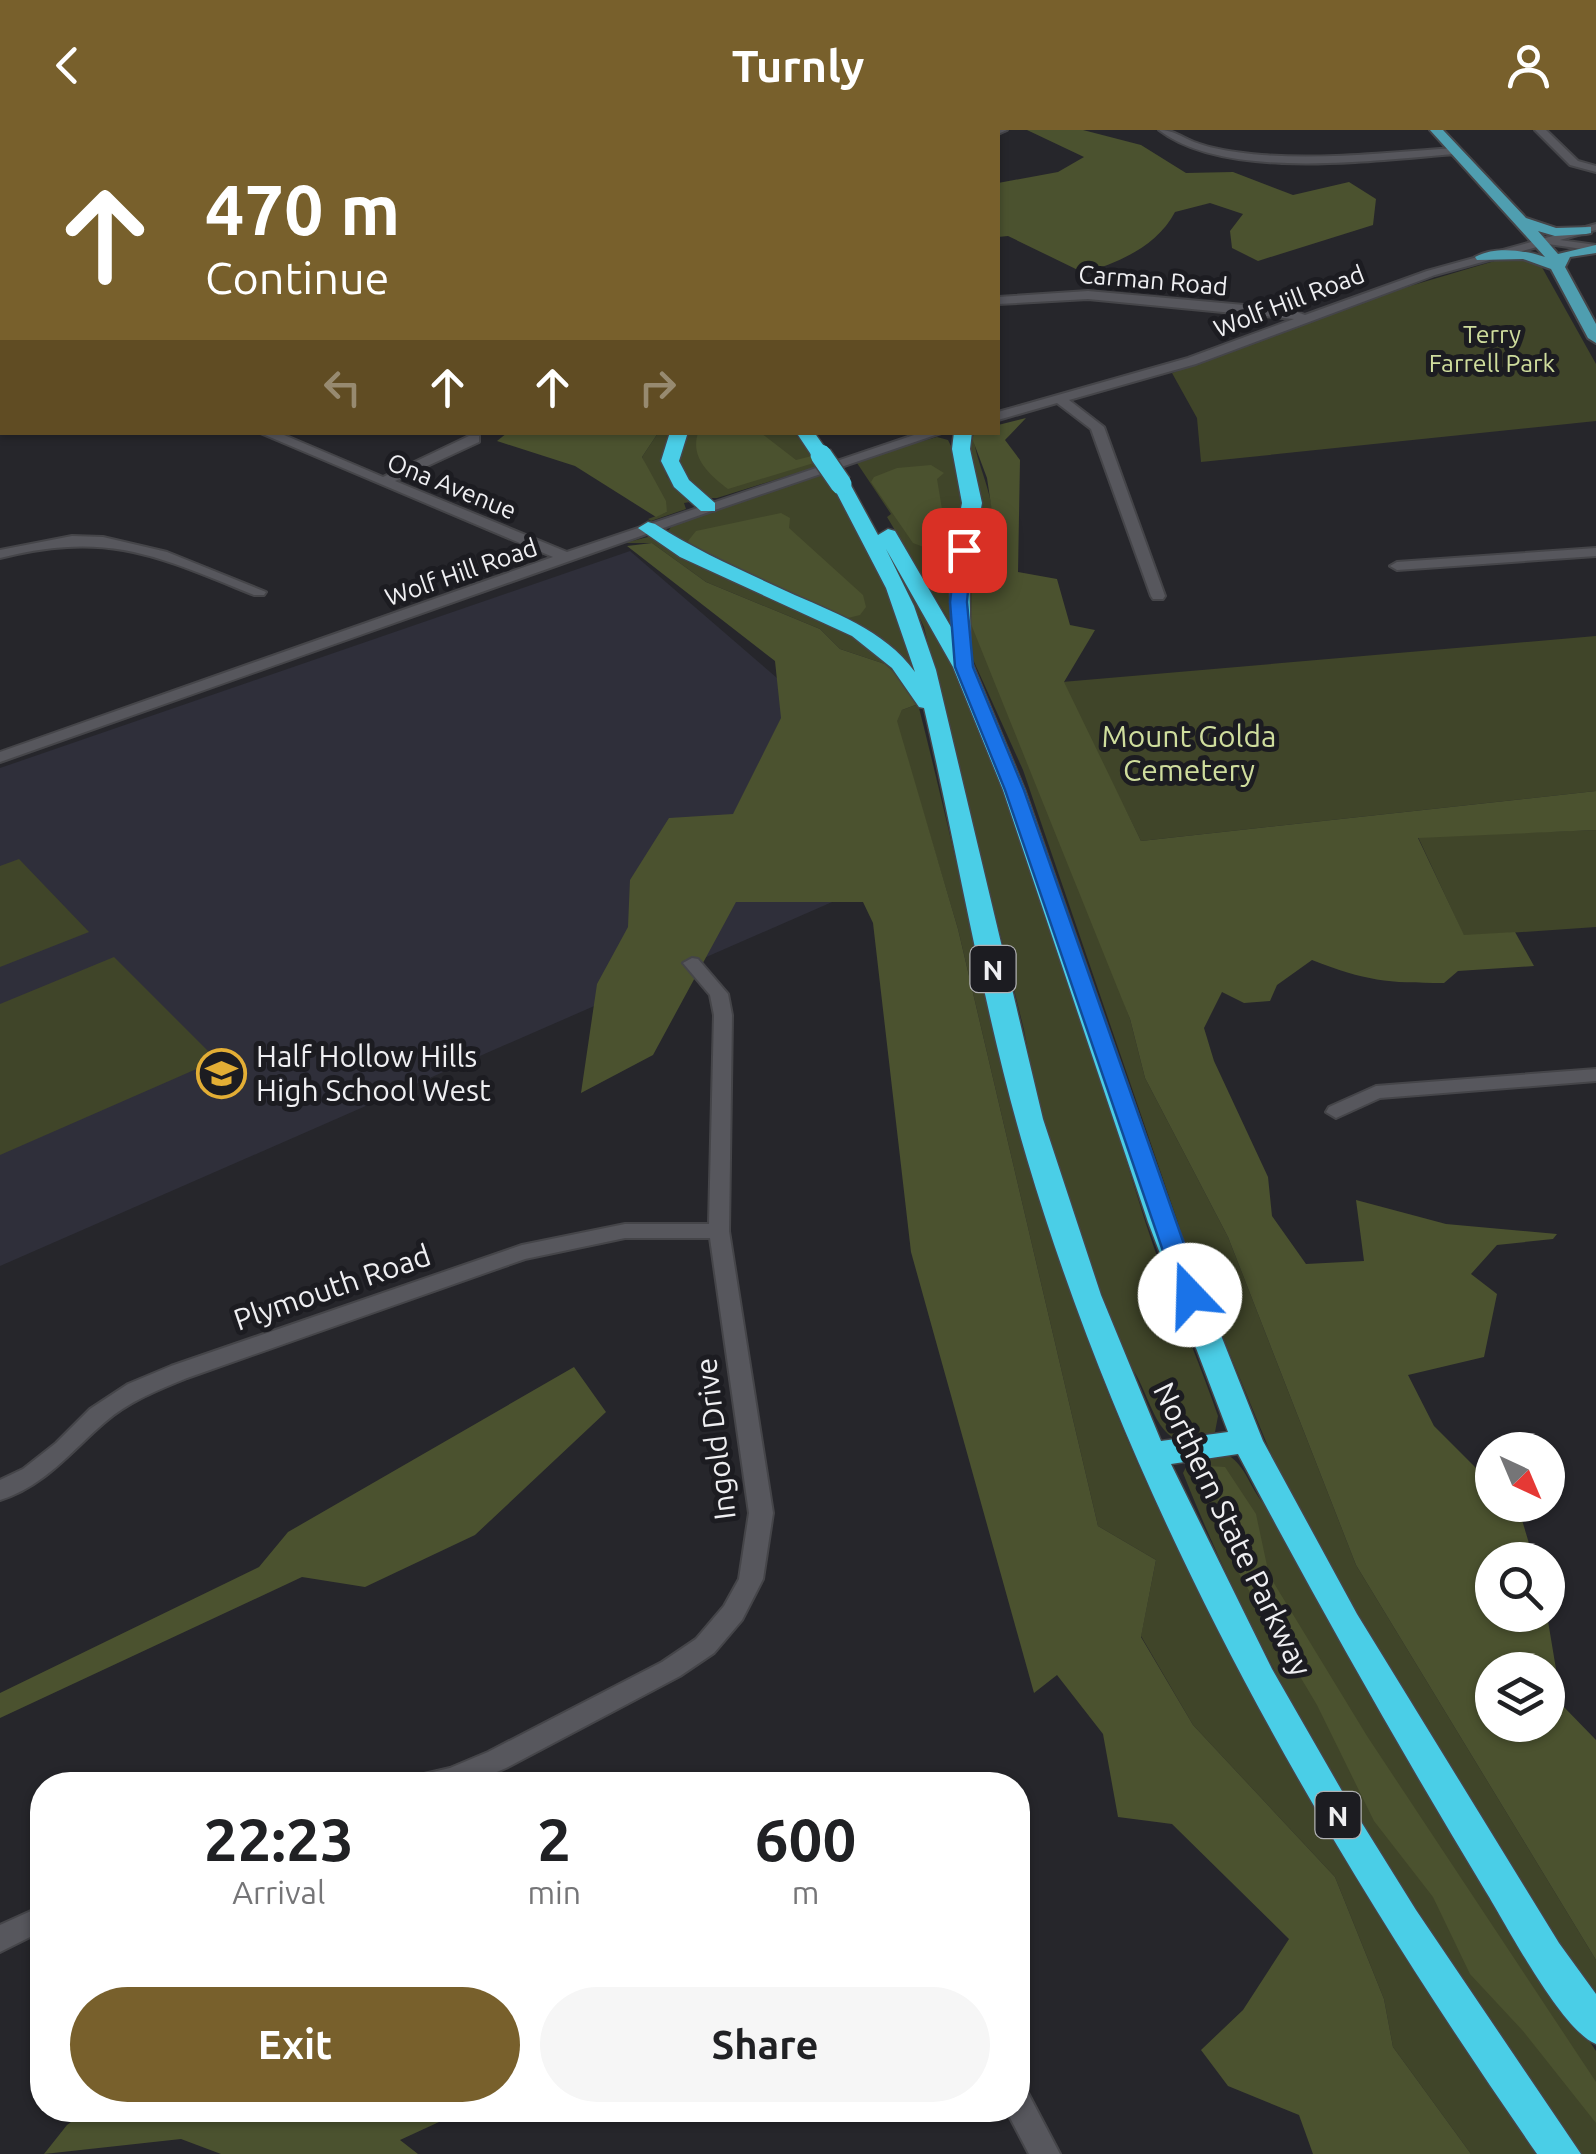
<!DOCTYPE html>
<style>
body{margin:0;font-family:Ubuntu,sans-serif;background:#f6f6f6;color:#202124;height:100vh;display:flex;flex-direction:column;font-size:38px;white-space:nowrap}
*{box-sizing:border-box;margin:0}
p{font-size:32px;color:#757577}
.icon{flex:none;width:55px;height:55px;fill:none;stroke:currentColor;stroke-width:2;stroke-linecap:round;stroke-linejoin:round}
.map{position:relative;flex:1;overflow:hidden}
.side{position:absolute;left:30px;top:1642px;width:1000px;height:350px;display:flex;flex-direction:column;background:#fff;border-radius:40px;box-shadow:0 2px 8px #0004}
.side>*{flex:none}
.guide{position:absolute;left:0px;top:0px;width:1000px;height:305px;box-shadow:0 2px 8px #0004;background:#78602c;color:#fff;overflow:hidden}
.needle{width:65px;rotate:136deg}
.fabs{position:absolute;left:1475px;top:1302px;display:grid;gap:20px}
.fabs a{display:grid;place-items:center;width:90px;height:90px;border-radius:50%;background:#fff;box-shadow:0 2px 8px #0004;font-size:50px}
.pin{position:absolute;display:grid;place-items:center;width:85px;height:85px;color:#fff;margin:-42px;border-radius:20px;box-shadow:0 5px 15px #0006}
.me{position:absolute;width:110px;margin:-55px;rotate:339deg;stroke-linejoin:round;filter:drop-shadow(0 0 8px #0008)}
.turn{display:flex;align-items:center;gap:35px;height:210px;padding:0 40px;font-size:45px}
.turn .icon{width:130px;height:130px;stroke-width:2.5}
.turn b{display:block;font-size:70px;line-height:85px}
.lanes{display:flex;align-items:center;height:95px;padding:0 40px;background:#0003;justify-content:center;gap:50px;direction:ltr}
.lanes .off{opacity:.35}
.eta{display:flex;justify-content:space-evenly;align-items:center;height:170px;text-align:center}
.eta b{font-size:60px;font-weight:700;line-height:70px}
.button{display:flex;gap:20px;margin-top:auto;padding:20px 40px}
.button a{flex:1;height:115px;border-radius:60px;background:#78602c;color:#fff;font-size:40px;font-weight:700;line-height:115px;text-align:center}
.button a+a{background:#f6f6f6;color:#202124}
header{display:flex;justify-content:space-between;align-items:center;height:130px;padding:0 40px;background:#78602c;color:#fff;font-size:45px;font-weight:700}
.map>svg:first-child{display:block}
.built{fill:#2f2f3a}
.green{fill:#404529}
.forest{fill:#4b522f;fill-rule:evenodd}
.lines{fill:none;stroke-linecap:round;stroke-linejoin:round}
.minor-casing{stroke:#454549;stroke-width:4}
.major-casing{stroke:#454549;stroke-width:4}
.highway-casing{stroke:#454549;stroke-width:3}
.minor{fill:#57575d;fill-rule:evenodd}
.major{fill:#4f9eb0;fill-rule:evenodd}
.highway{fill:#4acee7;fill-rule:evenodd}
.highway-bridge-far1-casing{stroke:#454549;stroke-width:19;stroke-linecap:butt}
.highway-bridge-casing{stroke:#454549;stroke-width:24;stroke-linecap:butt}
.highway-bridge-far1{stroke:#4acee7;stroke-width:16}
.highway-bridge{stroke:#4acee7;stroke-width:21}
.route{fill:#1a73e8;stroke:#114b97;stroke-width:2.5}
.labels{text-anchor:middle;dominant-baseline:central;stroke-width:10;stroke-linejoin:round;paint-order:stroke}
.far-street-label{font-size:25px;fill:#efeff2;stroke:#1c1c21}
.far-park-label{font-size:25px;fill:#cfdd9d;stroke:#1c1c21}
.shield{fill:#1c1c21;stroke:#b0b0b3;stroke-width:2.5}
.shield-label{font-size:28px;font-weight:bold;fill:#efeff2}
.park-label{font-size:30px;fill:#cfdd9d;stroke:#1c1c21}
.poi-label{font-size:30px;fill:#efeff2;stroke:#1c1c21;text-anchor:start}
.street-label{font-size:30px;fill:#efeff2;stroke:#1c1c21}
</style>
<header><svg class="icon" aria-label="back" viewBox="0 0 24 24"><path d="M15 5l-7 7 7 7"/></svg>Turnly<svg class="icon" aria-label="person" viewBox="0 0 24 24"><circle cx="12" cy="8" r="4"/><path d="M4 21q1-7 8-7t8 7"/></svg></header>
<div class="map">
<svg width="1596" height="2024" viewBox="0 0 1596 2024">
<rect width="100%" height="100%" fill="#26262b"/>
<path class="built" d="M630 421 888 644 928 730 0 1136V638Z"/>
<path class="green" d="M1508 127 1539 132 1596 234V291L1201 332 1197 288 1172 243 1383 164Z
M658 303H673L661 329 667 347 690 372 684 373 686 379 651 391 648 389 667 382 642 327Z
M685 303H795L819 336 717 368H703C682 342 671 336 685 303Z
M968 303H975C969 318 997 368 993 397 990 418 979 440 972 459L1130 889 1145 948 1228 1107 1356 1435 1596 1830V1867L1455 1660 1288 1365 1189 1125 1023 640 970 523 964 307Z
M937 307 948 310C979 366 961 430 954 492H950L887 387 891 384 855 330Z
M824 343 879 439 920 548 895 525 692 422 667 402 672 396Z
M652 406C735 446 849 483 908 555L885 534 840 519 820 499 706 452 652 413H624Z
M890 425C1018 628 1074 868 1146 1094 1167 1159 1196 1222 1218 1286L1215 1302C1157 1336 1154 1268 1131 1237 1126 1231 1119 1225 1114 1220L1052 1048 1024 900 924 497Z
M1596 506V661L1141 711 1062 552Z
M918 574C965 758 1000 943 1058 1124 1134 1363 1257 1583 1390 1795 1438 1872 1484 1950 1537 2024H1471L1393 1917 1384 1869 1335 1747 1193 1595 1141 1506 1156 1430 1098 1396 958 799 896 591 902 580Z
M1596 700V797L1464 806 1418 707Z
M19 729 89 802 0 837V736Z
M114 827 217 930 0 1025V874Z
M1228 1325C1250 1339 1251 1367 1273 1382L1354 1538 1469 1733 1596 1921V2024H1581C1431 1806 1281 1590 1183 1343L1191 1327Z"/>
<path class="forest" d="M1027 0H1083L1141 15 1186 43 1233 42 1293 65 1349 52 1376 69 1373 95 1258 131 1232 118 1230 101 1243 84 1210 73 1175 82C1157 116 1120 132 1084 143L1008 106 998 107V53L1058 42 1084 27Z
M1026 288 1005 310 1020 330 1018 442 1057 449 1070 495 1095 500 1064 552 1141 711 1596 661V700L1418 708 1464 805 1515 802 1534 836 1458 841 1444 853C1387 853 1366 851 1312 830L1277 855 1270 871 1244 873 1222 862 1204 898 1214 931 1268 1047 1272 1086 1306 1134 1364 1131 1356 1070 1446 1094 1557 1104 1553 1109 1497 1115 1471 1144 1497 1164 1484 1227 1408 1245 1434 1296 1492 1354V1375H1514L1519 1380 1534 1430H1492V1485H1547L1562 1575 1596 1610V1830L1356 1435 1228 1107 1145 948 1130 889 971 494 972 459 994 395 987 348 972 308 975 303 998 302V295ZM1492 1540H1548V1595H1492Z
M507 303H658L642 327 666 371 667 382 656 387 575 336 497 311Z
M698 303H761L796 330 812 326 817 332 728 359C709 344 690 328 698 303Z
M931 335 944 343 937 349 943 385 934 421 913 413 871 352 874 347 897 338Z
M781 383 790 388 789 398 863 465 866 477 860 485 844 489 692 422 688 411 696 401Z
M652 413 706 452 820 499 840 519 885 534 908 555 918 574 902 580 897 591 958 799 1098 1396 1156 1430 1141 1507 1193 1595 1335 1747 1384 1869 1393 1917 1471 2024H1313L1299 1985 1228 1956 1201 1920 1243 1880 1289 1809 1172 1694 1118 1687 1103 1604 1057 1545 1034 1563 911 1122 873 793 863 772H736L653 925 581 963 597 854 628 797 630 750 669 688 733 684 781 588 775 531 627 416Z
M574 1237 606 1282 475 1405 365 1457 302 1447 0 1588V1563L259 1437 288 1402Z
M1209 1336 1225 1337 1256 1384 1269 1445 1367 1606 1596 1952V1993L1523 1901 1470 1844 1433 1767 1374 1691 1317 1575 1235 1437Z
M87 1980H465L400 2010 418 2024H221L181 2009 44 2024 67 1995Z"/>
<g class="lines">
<defs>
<path id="minor" d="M177 0H188L189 2H179Z
M830 0H845L846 2H832Z
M988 0H1007L998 4 987 2Z
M1159 0C1174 0 1181 7 1194 12 1215 20 1240 23 1262 25 1326 30 1391 22 1455 18L1460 21 1455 24C1375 30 1225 51 1159 0Z
M1535 0H1546L1578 31 1596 36V42L1570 35Z
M1596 94V100L1560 110 1596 115V121L1548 114 1435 145 1196 234 1069 270 1104 297 1165 466 1163 469H1153L1151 466 1091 299 1057 273 998 290V282L1188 228 1294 189 1088 169 998 174V167L1088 161 1289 179 1305 185 1427 141Z
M0 146 2 147V154H0Z
M2 278V286L0 287V279Z
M258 302H277L383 347 469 306H479V312L395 351 567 422 923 302H944L703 384 0 632V622L553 427Z
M72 406 103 407 167 422 266 462 264 465H254C155 425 108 401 0 428V420Z
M1596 418V426L1397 440 1390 436 1397 432Z
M692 828 698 829 728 864 732 885 729 1101 773 1383 763 1449 742 1490 714 1523 680 1546 506 1638 467 1655H407L411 1647 450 1638 488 1622 662 1532 696 1509 724 1476 739 1449 749 1383 710 1108H625L525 1129 187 1248C158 1260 129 1271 105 1292 71 1321 45 1356 0 1370V1350L23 1339 56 1313 90 1279 128 1254 171 1236 522 1115 625 1094H709L714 885 710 865 683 833Z
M1596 939V951L1380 968 1336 988 1326 982 1329 977 1376 956Z
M42 1776V1801L0 1822V1795Z
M1018 1959 1028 1963 1060 2024H1029L1006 1980H1018Z"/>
<path id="major" d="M1430 0H1443L1526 88 1556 98 1591 97V103L1586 104 1555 106 1538 101 1558 124 1596 115V123L1570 127 1565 137 1596 194V213L1588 208 1551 139 1523 129 1477 130 1475 127C1494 116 1524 120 1545 127Z"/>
<path id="highway" d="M590 0H604L605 2H591Z
M610 0H624L625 2H611Z
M670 302H688L679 331 689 350 715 373V381H701L674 357 661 331Z
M796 302H814L828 322 826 326H812Z
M954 302H972L970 319 982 373 969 441 971 530 1025 660 1176 1092 1263 1311 1357 1484 1559 1813 1596 1864V1914C1562 1901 1507 1796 1486 1762 1399 1618 1317 1473 1238 1324L1171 1334 1272 1539 1342 1661 1416 1780 1581 2024H1537C1323 1716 1134 1389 1027 1029 983 881 959 728 924 578L919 577 892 538 852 506 680 427 638 398 648 392 655 394C697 421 741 440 786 461 832 482 884 499 915 542L886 458 832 354 841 348 848 350 878 405 888 399 895 401 951 497 949 441 962 373 952 319ZM886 419 953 537 1003 660 1148 1092 1228 1302 1161 1311 1101 1165 1043 989 936 540 914 476Z"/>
</defs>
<use href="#minor" class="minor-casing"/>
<use href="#major" class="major-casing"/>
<use href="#highway" class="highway-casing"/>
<use href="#minor" class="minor"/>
<use href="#major" class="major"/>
<use href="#highway" class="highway"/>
<defs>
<path id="highway-bridge-far1" d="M819 322 823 327"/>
<path id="highway-bridge" d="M821 325 841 354"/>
</defs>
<use href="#highway-bridge-far1" class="highway-bridge-far1-casing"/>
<use href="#highway-bridge" class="highway-bridge-casing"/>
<use href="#highway-bridge-far1" class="highway-bridge-far1"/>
<use href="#highway-bridge" class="highway-bridge"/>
</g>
<path class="route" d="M964 415 972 420 967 472 973 537 1024 660 1202 1165 1199 1171 1190 1173 1178 1165 1005 660 955 537 950 472 956 420Z"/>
<defs>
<symbol id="school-ring" viewBox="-11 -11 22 22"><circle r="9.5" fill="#1c1c21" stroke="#e3ae35" stroke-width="1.5"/><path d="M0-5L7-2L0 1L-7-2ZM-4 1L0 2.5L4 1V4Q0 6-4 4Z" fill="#e3ae35"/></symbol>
</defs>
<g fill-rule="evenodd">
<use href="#school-ring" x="194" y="916" width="55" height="55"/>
</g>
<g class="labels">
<g class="far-street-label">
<text transform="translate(1153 150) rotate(5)">Carman Road</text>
<text transform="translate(1289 171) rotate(-21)">Wolf Hill Road</text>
<text transform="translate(452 356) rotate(22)">Ona Avenue</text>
<text transform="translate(461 442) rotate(-19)">Wolf Hill Road</text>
</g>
<g class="far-park-label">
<text x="1492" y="204">Terry<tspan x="1492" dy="29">Farrell Park</tspan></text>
</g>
<g class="shield">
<rect x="970.5" y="816" width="45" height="46" rx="8"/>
<rect x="1315.5" y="1662" width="45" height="46" rx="8"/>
</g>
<g class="shield-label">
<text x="993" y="839">N</text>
<text x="1338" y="1685">N</text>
</g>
<g class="park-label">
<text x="1189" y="606">Mount Golda<tspan x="1189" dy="34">Cemetery</tspan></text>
</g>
<g class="poi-label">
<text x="256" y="926">Half Hollow Hills<tspan x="256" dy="34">High School West</tspan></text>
</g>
<g class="street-label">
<text transform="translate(332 1157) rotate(-19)">Plymouth Road</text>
<text transform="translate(715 1309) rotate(-97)">Ingold Drive</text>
<text transform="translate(1233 1399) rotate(64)">Northern State Parkway</text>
</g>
</g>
</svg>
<div class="fabs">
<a><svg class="needle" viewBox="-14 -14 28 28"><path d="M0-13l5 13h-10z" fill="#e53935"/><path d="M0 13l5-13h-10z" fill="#757577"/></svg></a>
<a><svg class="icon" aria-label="search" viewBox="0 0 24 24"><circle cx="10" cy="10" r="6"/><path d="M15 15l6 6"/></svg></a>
<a><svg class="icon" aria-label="layers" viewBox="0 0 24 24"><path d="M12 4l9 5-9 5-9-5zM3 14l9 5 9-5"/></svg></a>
</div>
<div class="pin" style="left:964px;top:420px;background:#d93025"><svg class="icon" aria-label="arrive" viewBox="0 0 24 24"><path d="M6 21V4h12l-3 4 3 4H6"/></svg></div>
<svg class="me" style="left:1190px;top:1165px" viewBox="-20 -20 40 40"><circle r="19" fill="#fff"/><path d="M0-13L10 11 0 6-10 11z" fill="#1a73e8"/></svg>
<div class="guide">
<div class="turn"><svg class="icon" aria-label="ahead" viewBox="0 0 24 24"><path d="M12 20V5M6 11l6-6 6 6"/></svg><div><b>470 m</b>Continue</div></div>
<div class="lanes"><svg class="icon off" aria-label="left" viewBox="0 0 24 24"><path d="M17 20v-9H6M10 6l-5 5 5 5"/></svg><svg class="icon" aria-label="ahead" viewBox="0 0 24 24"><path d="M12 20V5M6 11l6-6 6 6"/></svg><svg class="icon" aria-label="ahead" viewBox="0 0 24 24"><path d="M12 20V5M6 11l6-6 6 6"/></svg><svg class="icon off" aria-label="right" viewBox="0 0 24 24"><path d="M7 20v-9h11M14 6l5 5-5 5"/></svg></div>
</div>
<section class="side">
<div class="eta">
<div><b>22:23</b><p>Arrival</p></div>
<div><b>2</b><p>min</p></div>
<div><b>600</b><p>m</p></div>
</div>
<div class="button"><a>Exit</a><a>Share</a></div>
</section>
</div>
